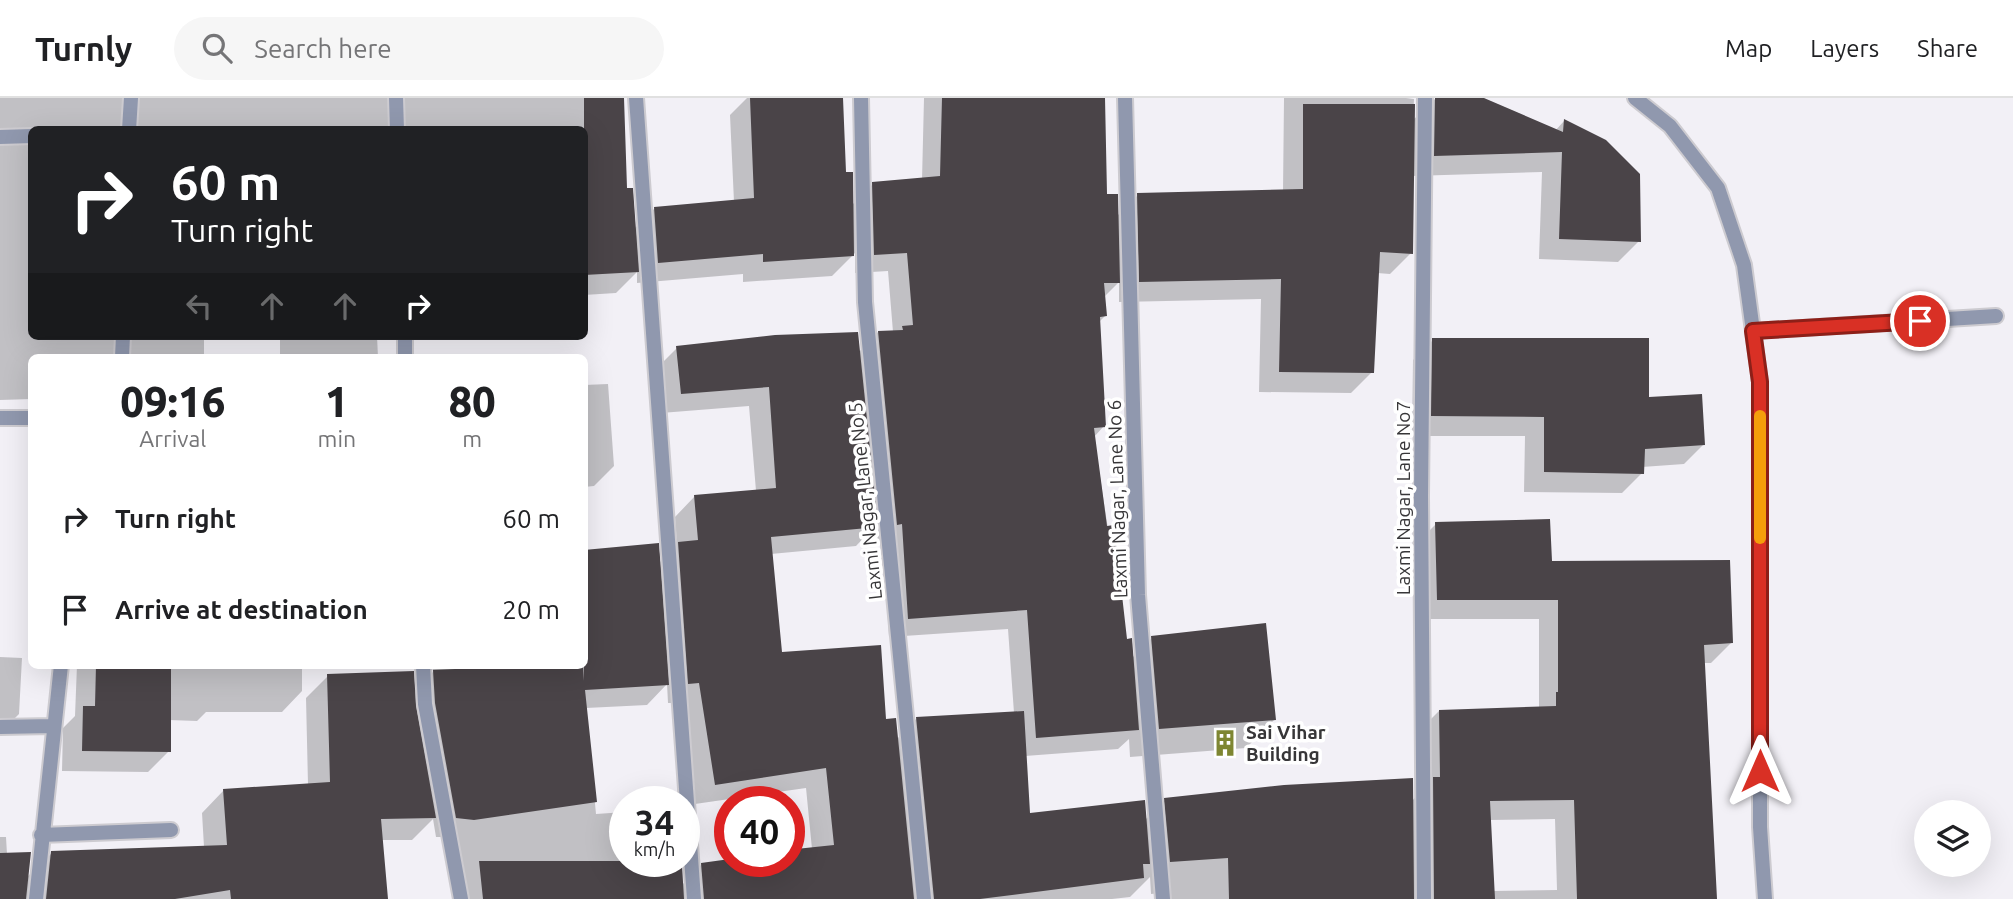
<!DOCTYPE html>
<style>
body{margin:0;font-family:Ubuntu,sans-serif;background:#f6f6f6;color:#202124;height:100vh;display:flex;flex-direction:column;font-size:26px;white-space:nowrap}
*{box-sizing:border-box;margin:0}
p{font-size:23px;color:#757577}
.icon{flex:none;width:38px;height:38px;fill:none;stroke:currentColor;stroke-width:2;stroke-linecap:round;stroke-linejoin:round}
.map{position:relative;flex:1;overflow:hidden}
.details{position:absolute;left:28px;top:256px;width:560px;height:315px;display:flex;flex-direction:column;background:#fff;border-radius:10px;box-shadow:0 7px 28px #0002}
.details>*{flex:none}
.top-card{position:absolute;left:28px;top:28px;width:560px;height:214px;border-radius:10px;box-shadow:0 7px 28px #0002;background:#202124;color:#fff;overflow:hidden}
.fabs{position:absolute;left:1914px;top:702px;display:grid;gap:14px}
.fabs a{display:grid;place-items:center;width:77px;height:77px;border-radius:50%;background:#fff;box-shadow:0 7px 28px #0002;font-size:35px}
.speed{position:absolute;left:609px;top:688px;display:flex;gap:14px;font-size:35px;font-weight:700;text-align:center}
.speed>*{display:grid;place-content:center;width:91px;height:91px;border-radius:50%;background:#fff;box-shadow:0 7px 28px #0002;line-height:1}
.speed small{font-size:18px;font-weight:400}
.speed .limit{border:10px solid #d22;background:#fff;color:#111}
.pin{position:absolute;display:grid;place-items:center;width:60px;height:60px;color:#fff;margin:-30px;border:4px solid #fff;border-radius:50%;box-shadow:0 2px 7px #0007}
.me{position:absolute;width:77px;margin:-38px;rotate:0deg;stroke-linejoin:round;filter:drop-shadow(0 0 5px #0008)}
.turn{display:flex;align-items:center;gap:24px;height:147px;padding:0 28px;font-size:32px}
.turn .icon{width:91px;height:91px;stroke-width:2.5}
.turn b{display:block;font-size:49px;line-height:60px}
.lanes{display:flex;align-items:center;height:66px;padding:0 28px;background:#0003;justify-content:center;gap:35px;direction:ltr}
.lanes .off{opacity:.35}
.eta{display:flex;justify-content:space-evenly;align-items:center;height:119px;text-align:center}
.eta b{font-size:42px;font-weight:800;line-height:49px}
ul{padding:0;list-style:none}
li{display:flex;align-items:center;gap:21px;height:91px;padding:0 28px}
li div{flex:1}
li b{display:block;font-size:26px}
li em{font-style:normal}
header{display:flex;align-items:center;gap:42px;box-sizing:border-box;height:98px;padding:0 35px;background:#fff;border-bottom:2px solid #e0e0e0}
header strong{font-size:33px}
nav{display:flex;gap:38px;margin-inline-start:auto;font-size:24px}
.search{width:490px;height:63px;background:#f6f6f6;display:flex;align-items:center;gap:18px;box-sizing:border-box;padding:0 24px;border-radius:38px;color:#757577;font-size:26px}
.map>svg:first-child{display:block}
.shadow{fill:#0003;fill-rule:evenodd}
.building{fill:#4a4448}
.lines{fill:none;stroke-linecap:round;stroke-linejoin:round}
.service-casing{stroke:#cdcbd0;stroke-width:18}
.minor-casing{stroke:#cdcbd0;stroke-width:18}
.tertiary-casing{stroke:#cdcbd0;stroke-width:18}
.service{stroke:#9098ae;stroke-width:14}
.minor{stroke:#9098ae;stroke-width:14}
.tertiary{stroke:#9098ae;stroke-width:14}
.route-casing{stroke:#8d1f18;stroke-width:18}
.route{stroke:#d93025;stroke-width:12}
.slow{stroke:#f59e0b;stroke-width:12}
.labels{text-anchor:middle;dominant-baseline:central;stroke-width:7;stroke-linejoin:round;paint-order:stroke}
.street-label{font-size:19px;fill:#373638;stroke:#fff}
.poi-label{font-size:19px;font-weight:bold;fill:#373638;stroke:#fff;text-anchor:start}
</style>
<header>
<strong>Turnly</strong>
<div class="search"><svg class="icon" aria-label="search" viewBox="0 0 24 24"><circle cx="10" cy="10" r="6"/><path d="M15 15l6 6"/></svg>Search here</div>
<nav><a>Map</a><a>Layers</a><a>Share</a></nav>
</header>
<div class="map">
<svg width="2013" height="801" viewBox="0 0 2013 801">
<rect width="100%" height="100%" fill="#f2f0f6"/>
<path class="shadow" d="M0 0H623L626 92 634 131 654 111 734 104 730 17 747 0H841L845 76 852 107 873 86 922 82 924 0H1103L1105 98 1117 118 1138 97 1283 93 1284 0H1406L1414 1 1413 22 1435 1 1479 0 1555 33 1564 23 1639 143 1618 164 1539 161 1542 74 1412 78 1411 155 1390 176 1377 175 1372 274 1351 295 1259 294 1261 201 1119 204V184L1104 199 1105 218 1098 225 1104 328 1094 339 1125 543 1132 560 1152 540 1275 621 1246 650 1130 659 1129 641 1118 651 1025 658 1029 717 1145 722 1165 702 1412 703 1420 694 1419 633 1439 613 1539 611V521H1418L1416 446 1436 426 1550 465 1731 545 1711 565H1703L1715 801H1161V795L1151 796 1150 779 1130 799 1112 801H461L443 739H436L433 721 412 742H381L387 801H0V739H6L7 756 27 779 52 755 204 749 202 715 224 692 308 687 306 600 328 578 413 594 433 574V567H584L658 466 677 447 675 419 695 398 756 393 749 308 661 315 657 270 677 250 859 254 878 234H893L888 173 855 175V155L832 178 743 184V176L637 185V174L616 195 584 197V32H32V238H204V259H32V301L0 302ZM876 427 878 445H883L889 539 1008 531 1014 615 916 621 897 641 885 623 781 555 771 456 856 448ZM667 586 668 605H679L695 706 806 690 812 751 789 763 702 766 682 787 663 771V763H625V714L596 716 586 610 647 607ZM1555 721 1557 792 1493 793 1489 722Z
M280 238H377L378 259H280Z
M1433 242 1648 301 1704 346 1684 366 1642 369V375L1622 395 1524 394 1525 338H1412L1413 262Z
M608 286 614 368 594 388 584 389V287Z
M0 559 22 560 19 616 0 635Z
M77 567H302V593L282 614H206L197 623 169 622V653L148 674 62 673 63 630 75 618Z"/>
<path class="building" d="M584 0H624L627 90H633L639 174 584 177Z
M750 0H843L846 74H853L854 158 763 164V156L658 165 654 109 754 100Z
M942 0H1105L1107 96H1118L1120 185H1104L1107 218 1100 219 1106 329 1094 330 1107 428 1114 427 1127 541 1132 540 1139 632 1036 640 1027 512 908 521 902 426 897 427 878 233 903 232 902 228 913 227 907 155 874 157 872 84 940 78Z
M1435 0H1484L1563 34 1564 21 1606 42 1640 76 1641 144 1559 141 1562 54 1434 58Z
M1303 6H1415L1413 156 1380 154 1374 275 1279 274 1281 181 1139 184 1137 95 1303 91Z
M858 234 878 429 771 439 782 554 881 547 886 621 896 620 914 801H704L701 765 730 761 789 763V754L796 751 834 747 826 670 715 687 699 585 688 586 678 444 698 442 694 397 776 390 769 289 681 296 676 248 775 237Z
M1432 240H1649V299L1702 296 1705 347 1645 351 1644 376 1544 374V319L1431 318Z
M1550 421 1552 463 1730 462 1733 545 1704 547 1717 801H1577L1574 702 1490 703 1495 801H1434L1433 679H1440L1439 612 1556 608V594H1558V502H1437L1435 424Z
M659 445 669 587 585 592 597 704 474 722 456 720 435 605 433 572 455 571 454 567H583L584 583V452Z
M1266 525 1276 622 1159 631 1151 538Z
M96 567H171V654L82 653 83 608H95Z
M414 573 416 608 436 720 381 721 388 801H231L230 792 175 801H46L51 753 227 747 223 691 330 684 327 576Z
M1024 613 1030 715 1145 702 1150 766H1143L1144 780 980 801H934L916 619Z
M1413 680 1414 801H1229L1228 760 1170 764 1164 700 1284 687Z
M31 754 26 801H0V755Z
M479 763H664L665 769 682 767 684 801H483Z"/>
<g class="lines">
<defs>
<path id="service" d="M1753 233 1996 218"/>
<path id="minor" d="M396 0 397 32
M636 0 694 801
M861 0 865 204 924 801
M1125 0 1138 497 1163 801
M129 32 131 0
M0 39 32 38
M405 238V259
M122 259 123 238
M0 320H32
M423 567 425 606 461 801
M0 629 52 628
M41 737 171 732
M36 801 61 567
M1424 801 1421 398 1425 0"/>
<path id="tertiary" d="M1635 0 1670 28 1718 90 1744 167 1760 284V729L1765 801"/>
</defs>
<use href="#service" class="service-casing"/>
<use href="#minor" class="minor-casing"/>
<use href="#tertiary" class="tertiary-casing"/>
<use href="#service" class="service"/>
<use href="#minor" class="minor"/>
<use href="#tertiary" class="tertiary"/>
</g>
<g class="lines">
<defs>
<path id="route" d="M1760 673V284L1753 233 1920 223"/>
</defs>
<use href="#route" class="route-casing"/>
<use href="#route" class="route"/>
<path class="slow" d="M1760 318V440"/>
</g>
<defs>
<symbol id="building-bare" viewBox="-9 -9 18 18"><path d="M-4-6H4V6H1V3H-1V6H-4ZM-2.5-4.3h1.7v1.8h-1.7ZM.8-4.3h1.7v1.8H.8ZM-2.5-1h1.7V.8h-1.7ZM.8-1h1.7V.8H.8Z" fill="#7e8632" stroke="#fff" stroke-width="2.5" paint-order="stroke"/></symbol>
</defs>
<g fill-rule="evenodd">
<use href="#building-bare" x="1206" y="626" width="38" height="38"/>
</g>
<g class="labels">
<g class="street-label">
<text transform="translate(1403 400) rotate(-90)">Laxmi Nagar, Lane No7</text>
<text transform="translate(1117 401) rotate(-92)">Laxmi Nagar, Lane No 6</text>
<text transform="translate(865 403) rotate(-96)">Laxmi Nagar, Lane No 5</text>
</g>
<g class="poi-label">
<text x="1246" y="634">Sai Vihar<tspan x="1246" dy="22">Building</tspan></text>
</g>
</g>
</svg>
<div class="fabs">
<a><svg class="icon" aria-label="layers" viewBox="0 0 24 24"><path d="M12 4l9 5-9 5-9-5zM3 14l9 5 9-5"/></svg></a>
</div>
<div class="speed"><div>34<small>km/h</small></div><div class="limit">40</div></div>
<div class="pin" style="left:1920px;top:223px;background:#d93025"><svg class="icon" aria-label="arrive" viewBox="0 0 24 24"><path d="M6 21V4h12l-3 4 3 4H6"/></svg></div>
<svg class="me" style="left:1760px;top:673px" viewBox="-20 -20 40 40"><path d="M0-17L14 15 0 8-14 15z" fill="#d93025" stroke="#fff" stroke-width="4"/></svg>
<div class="top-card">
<div class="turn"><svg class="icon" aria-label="right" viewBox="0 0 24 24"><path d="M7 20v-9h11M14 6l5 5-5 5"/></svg><div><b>60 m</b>Turn right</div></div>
<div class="lanes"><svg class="icon off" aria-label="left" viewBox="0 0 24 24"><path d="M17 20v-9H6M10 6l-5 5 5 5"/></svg><svg class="icon off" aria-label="ahead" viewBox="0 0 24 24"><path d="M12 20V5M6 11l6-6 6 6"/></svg><svg class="icon off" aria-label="ahead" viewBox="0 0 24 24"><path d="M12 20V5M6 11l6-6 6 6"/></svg><svg class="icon" aria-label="right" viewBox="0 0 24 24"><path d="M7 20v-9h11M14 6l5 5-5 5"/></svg></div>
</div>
<section class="details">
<div class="eta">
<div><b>09:16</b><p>Arrival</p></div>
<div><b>1</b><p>min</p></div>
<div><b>80</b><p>m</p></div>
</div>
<ul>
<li><svg class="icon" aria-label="right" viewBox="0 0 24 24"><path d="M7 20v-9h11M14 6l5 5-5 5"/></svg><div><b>Turn right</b></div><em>60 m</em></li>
<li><svg class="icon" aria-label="arrive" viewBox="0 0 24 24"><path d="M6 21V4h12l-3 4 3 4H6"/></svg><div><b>Arrive at destination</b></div><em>20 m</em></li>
</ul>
</section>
</div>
